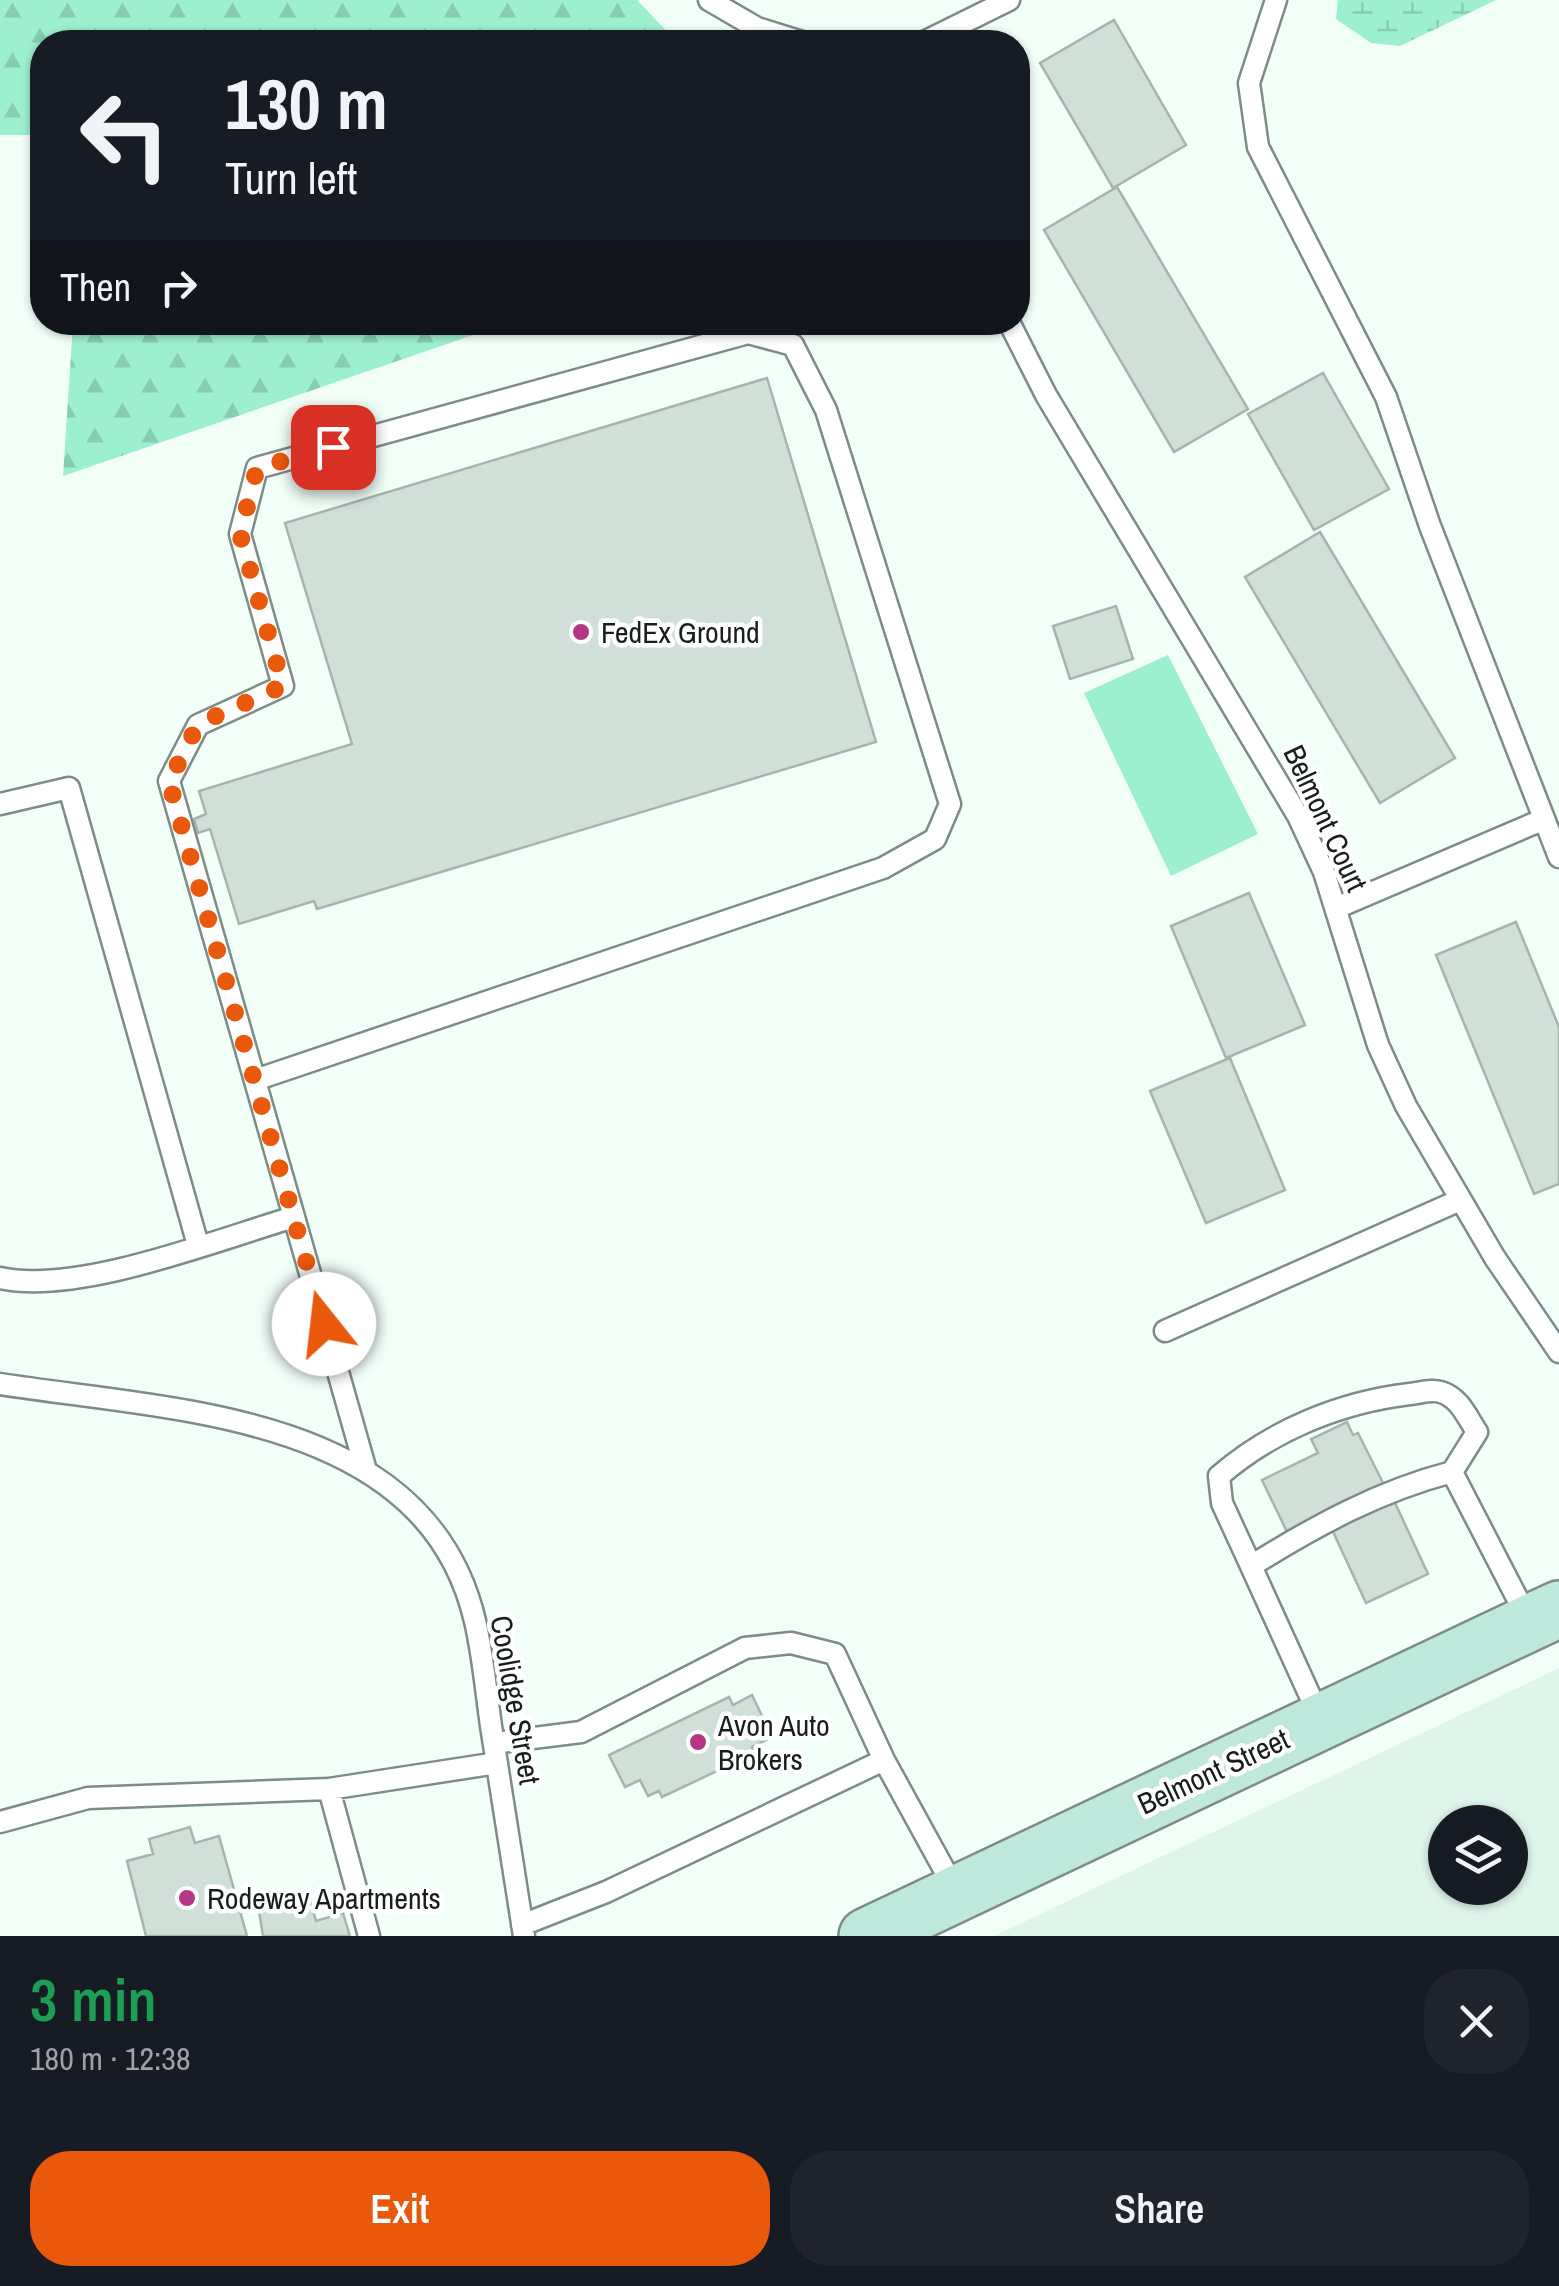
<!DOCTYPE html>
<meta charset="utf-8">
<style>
body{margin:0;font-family:"Archivo Narrow",sans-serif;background:#20242c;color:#f1f3f6;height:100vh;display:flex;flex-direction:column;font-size:38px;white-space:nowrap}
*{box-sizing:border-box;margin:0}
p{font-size:32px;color:#9ea1a6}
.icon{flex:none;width:55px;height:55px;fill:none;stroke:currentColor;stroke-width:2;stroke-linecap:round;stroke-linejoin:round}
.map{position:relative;height:1936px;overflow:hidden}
.sheet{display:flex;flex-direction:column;background:#171b24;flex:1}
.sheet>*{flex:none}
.top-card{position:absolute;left:30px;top:30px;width:1000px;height:305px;border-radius:40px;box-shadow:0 2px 8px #0004;background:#171b24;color:#f1f3f6;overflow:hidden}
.tools{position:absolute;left:1428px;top:1805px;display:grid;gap:20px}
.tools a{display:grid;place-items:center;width:100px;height:100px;border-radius:50%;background:#171b24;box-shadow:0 2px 8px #0004;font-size:50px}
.pin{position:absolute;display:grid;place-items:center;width:85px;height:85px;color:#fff;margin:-42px;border-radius:20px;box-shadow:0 5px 15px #0006}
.me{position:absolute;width:110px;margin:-55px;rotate:344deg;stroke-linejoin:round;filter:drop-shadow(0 0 8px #0008)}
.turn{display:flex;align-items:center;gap:35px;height:210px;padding:0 30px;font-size:45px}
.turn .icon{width:130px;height:130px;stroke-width:2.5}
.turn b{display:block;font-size:70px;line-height:85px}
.then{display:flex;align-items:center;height:95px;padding:0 30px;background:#0003;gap:20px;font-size:38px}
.round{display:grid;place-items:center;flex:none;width:105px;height:105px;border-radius:40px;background:#20242c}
.summary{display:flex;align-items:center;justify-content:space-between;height:170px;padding:0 30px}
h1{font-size:60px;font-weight:600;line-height:75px;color:#1e9e55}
.button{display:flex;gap:20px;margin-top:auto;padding:20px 30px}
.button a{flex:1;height:115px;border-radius:40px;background:#ea580c;color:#fff;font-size:40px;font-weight:600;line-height:115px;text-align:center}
.button a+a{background:#20242c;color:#f1f3f6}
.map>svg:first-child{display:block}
.built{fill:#ddf5ea;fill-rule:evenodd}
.grass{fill:#9df0cf}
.forest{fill:url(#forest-firs)}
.wetland{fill:url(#wetland-marsh)}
.building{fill:#d0e0d9;stroke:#a5b5ae;stroke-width:2.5}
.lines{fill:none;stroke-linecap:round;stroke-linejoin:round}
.service-casing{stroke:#7d8c85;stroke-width:25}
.secondary-casing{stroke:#7d8c85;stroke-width:60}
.service{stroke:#fff;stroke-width:20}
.secondary{stroke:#bfe8dc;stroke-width:55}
.route{stroke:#ea580c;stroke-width:18;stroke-dasharray:0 32.4}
.poi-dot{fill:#b43684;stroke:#fff;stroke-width:4}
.labels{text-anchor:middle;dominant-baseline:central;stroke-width:9;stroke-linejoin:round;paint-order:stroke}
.poi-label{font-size:30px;fill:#181e1b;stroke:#fff;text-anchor:start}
.street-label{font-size:30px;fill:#181e1b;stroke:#fff}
</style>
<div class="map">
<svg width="1559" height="1936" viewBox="0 0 1559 1936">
<defs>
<pattern id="forest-firs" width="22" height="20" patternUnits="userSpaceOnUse" patternTransform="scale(2.5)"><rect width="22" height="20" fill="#9df0cf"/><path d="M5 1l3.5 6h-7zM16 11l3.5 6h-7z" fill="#86cdb1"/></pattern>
<pattern id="wetland-marsh" width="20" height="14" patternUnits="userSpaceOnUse" patternTransform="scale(2.5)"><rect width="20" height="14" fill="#9df0cf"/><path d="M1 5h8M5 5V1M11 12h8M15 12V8" fill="none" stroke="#86cdb1"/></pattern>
</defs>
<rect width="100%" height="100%" fill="#f2fff9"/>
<path class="built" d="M1559 1668V1936H994L1372 1757ZM1445 1822H1510V1888H1445Z"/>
<path class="grass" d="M1168 655 1258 834 1171 876 1084 693Z"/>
<path class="forest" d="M0 0H637L677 42H42V135H0Z
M73 323V322L508 323 63 476Z"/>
<path class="wetland" d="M1338 0H1496L1400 46 1371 43 1336 19Z"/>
<path class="building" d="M1114 20 1186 145 1113 188 1040 63Z
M1117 187 1248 409 1174 452 1044 230Z
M1323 373 1389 489 1314 530 1248 414Z
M767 378 876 742 317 909 314 901 239 924 210 829 198 833 194 819 206 814 199 791 352 744 285 523Z
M1320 532 1455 758 1380 803 1245 577Z
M1116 606 1133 659 1070 679 1053 626Z
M1249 893 1305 1025 1226 1058 1171 926Z
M1516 922 1559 1027V1184L1534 1194 1436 955Z
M1230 1058 1285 1190 1206 1223 1150 1091Z
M1347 1422 1353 1435 1358 1433 1385 1487 1288 1534 1262 1480 1318 1453 1311 1439Z
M1391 1494 1428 1574 1366 1603 1329 1523Z
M752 1695 772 1737 752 1747 755 1753 662 1797 659 1791 648 1796 640 1780 625 1787 609 1755 729 1697 733 1705Z
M190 1827 195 1843 219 1836 247 1936H146L127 1861 153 1854 149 1839Z
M309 1896 316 1921 343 1913 350 1936H263L259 1911Z"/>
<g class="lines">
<defs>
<path id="service" d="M709 0 757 28 802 42
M1276 0 1249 83 1258 147 1386 397 1430 526 1559 857
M924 42 1009 0
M1009 322 1046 395 1298 816 1324 872 1378 1045 1406 1106 1495 1258 1559 1352
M0 804 69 788 198 1245
M1336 908 1542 820
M255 1080 883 868 935 839 950 804 826 410 793 345 748 333 257 468 240 534 283 686 198 725 169 781 294 1217
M0 1278C78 1295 216 1240 294 1217L365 1467
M1165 1331 1460 1200
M0 1384C171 1411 426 1412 475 1621 483 1655 486 1691 491 1726 502 1796 513 1866 524 1936
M1251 1566 1222 1503 1219 1476C1272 1430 1341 1402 1410 1394 1420 1393 1432 1389 1441 1392 1460 1398 1467 1417 1477 1432L1452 1472
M1321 1720 1251 1566C1315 1526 1379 1491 1452 1472L1529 1621
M494 1743 581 1732 745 1648 791 1643 835 1654 884 1760 957 1893
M329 1789 497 1763
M0 1822 88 1798 329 1789 369 1936
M522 1925 606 1892 884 1760"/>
<path id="secondary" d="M867 1936 1559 1609"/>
</defs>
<use href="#service" class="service-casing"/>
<use href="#secondary" class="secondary-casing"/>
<use href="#service" class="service"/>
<use href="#secondary" class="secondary"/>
</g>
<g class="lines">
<path class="route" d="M324 1324 169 782 198 724 283 686 240 534 257 468 333 447"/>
</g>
<g class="poi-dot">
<circle cx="581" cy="632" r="10"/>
<circle cx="698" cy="1742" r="10"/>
<circle cx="187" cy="1898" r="10"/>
</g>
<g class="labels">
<g class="poi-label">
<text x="601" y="632">FedEx Ground</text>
<text x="718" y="1725">Avon Auto<tspan x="718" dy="34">Brokers</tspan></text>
<text x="207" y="1898">Rodeway Apartments</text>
</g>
<g class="street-label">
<text transform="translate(1326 818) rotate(65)">Belmont Court</text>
<text transform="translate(516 1700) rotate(80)">Coolidge Street</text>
<text transform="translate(1213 1771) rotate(-25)">Belmont Street</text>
</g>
</g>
</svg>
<div class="tools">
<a><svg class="icon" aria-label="layers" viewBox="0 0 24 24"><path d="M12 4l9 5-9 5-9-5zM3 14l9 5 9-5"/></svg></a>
</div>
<div class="pin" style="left:333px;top:447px;background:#d93025"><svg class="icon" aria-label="arrive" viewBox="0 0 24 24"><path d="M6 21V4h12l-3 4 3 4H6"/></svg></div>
<svg class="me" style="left:324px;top:1324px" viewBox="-20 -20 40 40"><circle r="19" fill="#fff"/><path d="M0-13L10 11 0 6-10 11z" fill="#ea580c"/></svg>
<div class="top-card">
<div class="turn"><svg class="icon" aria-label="left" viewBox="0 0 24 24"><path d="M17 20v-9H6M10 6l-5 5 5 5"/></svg><div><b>130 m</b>Turn left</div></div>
<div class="then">Then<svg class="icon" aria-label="right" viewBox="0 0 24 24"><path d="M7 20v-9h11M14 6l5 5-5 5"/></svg></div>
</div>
</div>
<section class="sheet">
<div class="summary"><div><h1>3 min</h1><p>180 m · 12:38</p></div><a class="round"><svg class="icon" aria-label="close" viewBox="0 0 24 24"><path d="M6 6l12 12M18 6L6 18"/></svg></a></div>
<div class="button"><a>Exit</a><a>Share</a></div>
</section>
